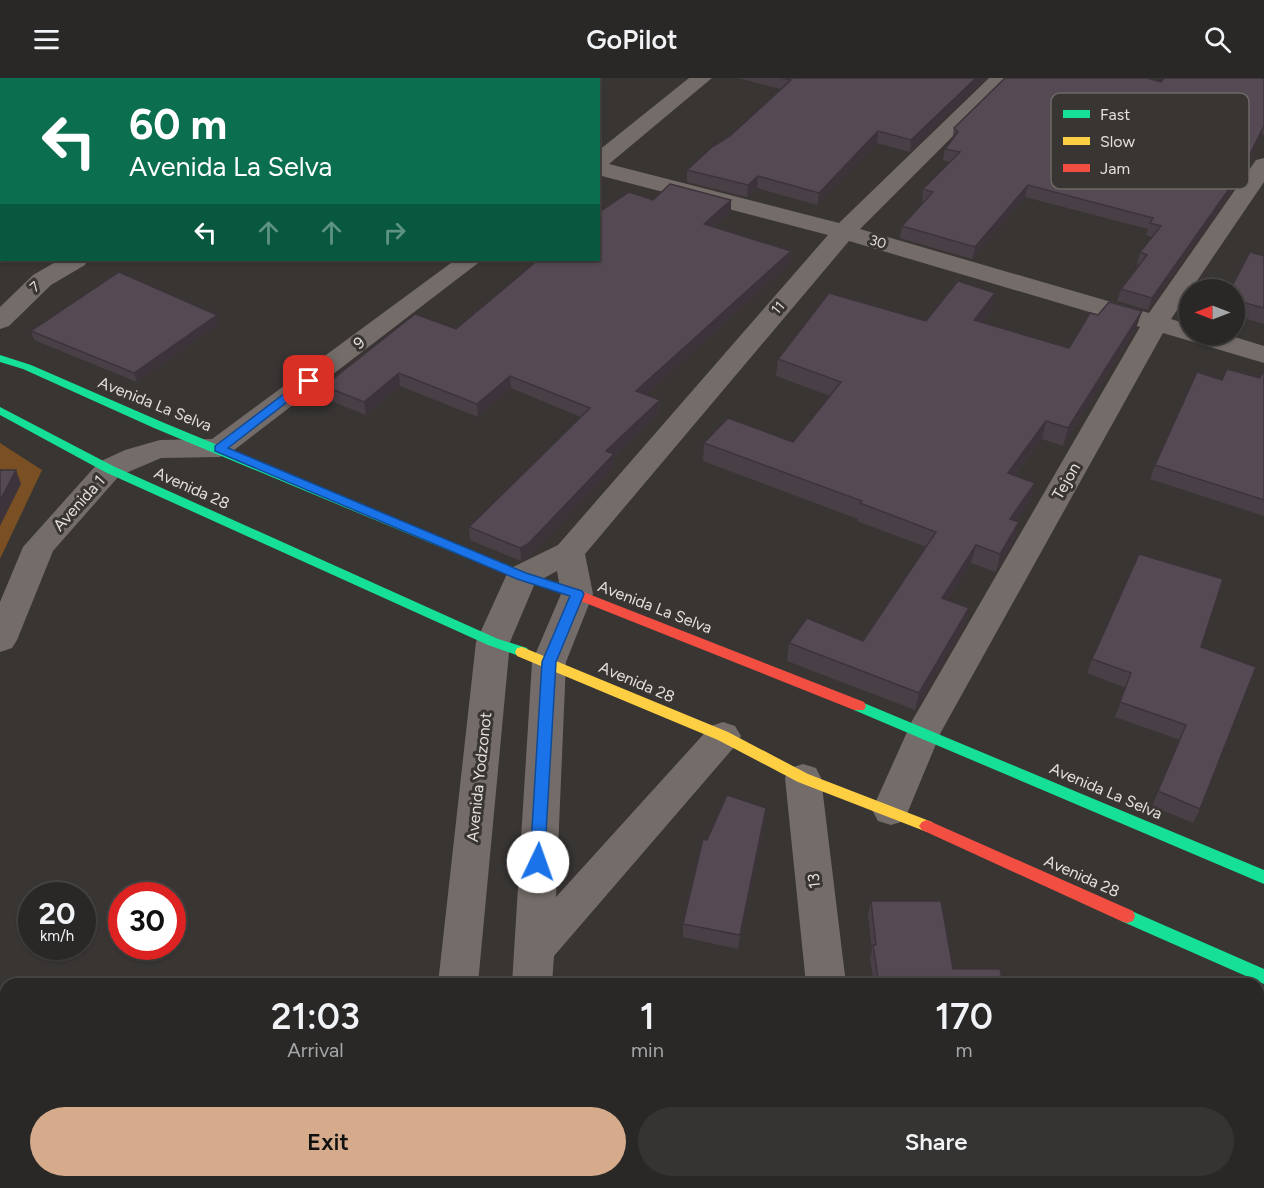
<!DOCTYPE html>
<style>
body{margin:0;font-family:Figtree,sans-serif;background:#363432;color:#f1f3f6;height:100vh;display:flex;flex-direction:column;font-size:22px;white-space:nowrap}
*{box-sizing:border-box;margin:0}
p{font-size:20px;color:#a5a6a7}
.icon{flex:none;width:33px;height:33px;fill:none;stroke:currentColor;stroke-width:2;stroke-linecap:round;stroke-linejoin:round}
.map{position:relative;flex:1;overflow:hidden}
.sheet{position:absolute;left:0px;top:900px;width:1264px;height:210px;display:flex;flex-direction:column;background:#2a2826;border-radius:18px 18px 0 0;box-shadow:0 2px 4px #0004,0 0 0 2px #464443}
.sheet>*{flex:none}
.top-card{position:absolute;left:0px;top:0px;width:600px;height:183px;box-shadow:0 2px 4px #0004,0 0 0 2px #464443;background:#0b6e4f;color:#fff;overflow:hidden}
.needle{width:39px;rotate:270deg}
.controls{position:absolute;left:1179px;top:201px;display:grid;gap:12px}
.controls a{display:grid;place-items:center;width:66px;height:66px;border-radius:50%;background:#2a2826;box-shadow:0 2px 4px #0004,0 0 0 2px #464443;font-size:30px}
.speed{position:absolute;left:18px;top:804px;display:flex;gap:12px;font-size:30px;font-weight:700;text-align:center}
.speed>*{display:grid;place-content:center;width:78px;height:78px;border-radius:50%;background:#2a2826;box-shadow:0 2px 4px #0004,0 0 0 2px #464443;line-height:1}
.speed small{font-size:15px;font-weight:400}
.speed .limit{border:9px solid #d22;background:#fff;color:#111}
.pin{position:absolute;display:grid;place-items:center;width:51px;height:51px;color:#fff;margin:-26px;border-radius:12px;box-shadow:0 3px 9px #0006}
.me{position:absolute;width:66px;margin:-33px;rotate:3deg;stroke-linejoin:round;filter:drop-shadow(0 0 4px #0008)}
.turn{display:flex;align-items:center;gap:21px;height:126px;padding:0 30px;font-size:27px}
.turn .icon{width:78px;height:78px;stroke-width:2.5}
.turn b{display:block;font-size:42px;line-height:51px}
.lanes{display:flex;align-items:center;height:57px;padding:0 30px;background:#0003;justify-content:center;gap:30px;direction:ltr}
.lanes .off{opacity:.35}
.eta{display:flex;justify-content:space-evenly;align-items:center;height:102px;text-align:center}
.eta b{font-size:36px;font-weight:600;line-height:42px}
.cta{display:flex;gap:12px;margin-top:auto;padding:12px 30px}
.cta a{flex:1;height:69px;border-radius:36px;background:#d6ab8b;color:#111;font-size:24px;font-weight:600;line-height:69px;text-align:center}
.cta a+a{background:#363432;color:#f1f3f6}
header{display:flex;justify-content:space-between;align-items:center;height:78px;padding:0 30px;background:#2a2826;font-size:27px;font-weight:600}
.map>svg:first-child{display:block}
.green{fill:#7a4f24}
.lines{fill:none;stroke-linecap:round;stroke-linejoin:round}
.street{fill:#746c69;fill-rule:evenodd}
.fast{fill:#16e098;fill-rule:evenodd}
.slow{fill:#ffcf43;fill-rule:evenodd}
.jam{fill:#f24e42;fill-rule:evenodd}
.wall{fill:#494047}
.shaded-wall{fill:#3c343a}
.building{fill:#554a53;stroke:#3c343a;stroke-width:1.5}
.route{fill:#1a73e8;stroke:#114b97;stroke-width:1.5}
.labels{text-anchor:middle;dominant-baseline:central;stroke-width:6;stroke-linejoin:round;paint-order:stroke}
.far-street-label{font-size:14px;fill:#e2dfdd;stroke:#393532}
.street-label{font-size:16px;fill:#e2dfdd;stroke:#393532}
.key{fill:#393532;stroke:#6c6865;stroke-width:1.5}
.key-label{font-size:16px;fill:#e2dfdd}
</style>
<header><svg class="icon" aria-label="menu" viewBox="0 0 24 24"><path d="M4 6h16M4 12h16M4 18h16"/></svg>GoPilot<svg class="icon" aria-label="search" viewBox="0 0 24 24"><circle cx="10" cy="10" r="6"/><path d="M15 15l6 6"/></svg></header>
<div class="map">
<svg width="1264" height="1110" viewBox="0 0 1264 1110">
<rect width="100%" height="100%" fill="#383533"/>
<path class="green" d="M0 365 42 392 0 481Z"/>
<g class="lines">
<path class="street" d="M689 0H712L609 86 839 145 989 0H1011L860 151 1149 235 1256 82 1264 80V104L1171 241 1190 247V256H1225L1264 268V285L1163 255 941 654 904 743 891 747 878 743 872 732 912 643 1140 249 849 163 585 476 593 516 566 584 556 819 711 648 723 644 735 648 741 658 735 668 554 878 552 906H512L532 584 561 516 557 493 535 505 510 564 478 906H438L476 564 506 498 511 490 558 467 828 157 598 97V73Z
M59 182H88L85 187 51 207 9 248 0 251V229L33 197Z
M455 182H482L229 376 219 379 161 380 119 398 53 473 17 562 12 570 0 574V524L23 469 99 384 125 372 160 362 212 361Z
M803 686 816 690 821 700 846 906H806L785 700 790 690Z
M414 1104H460L459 1110H413Z
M499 1104H545V1110H499Z
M585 1104H637L640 1110H588Z
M703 1104H757L760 1110H706Z
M825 1104H871L872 1110H826Z"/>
<path class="fast" d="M0 277 31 287 162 344 527 495 568 508 570 511 563 516 517 501 154 350 23 291 0 284Z
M0 329 113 388 498 561 527 570 529 574 522 579 488 567 105 394 0 337Z
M859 623 1264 792V806L854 632 852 628 854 624Z
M1127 831 1264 891V906L1121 843 1119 838 1121 833Z"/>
<path class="slow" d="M57 0H65L56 2Z
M2 92V100L0 101V93Z
M522 569 728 654 808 696 932 744 935 748 932 752 927 754 798 704 718 662 517 578 515 574 517 570Z"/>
<path class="jam" d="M563 506 864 624 866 628 864 632H854L558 514 556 511Z
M927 742 1133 833 1135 838 1133 843 1127 845 1121 843 922 752 919 748 922 744Z"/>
</g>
<path class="wall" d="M738 0H986L910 74 877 65 817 127 757 110 747 119 687 104V92L730 58 781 11Z
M1264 0V57L1262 56 1237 106 1148 232 1117 223 1121 211 1139 187H1137L1140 174 1152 159 1146 157 1148 151 1025 119 972 181 900 160 902 148 924 124 922 123 923 111 950 84 943 82 945 71 952 62 954 50 1161 4Z
M653 122 731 134 714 149 791 173 790 185 646 317 660 322 659 335 614 379V389L529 479 521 483 470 462 469 449 581 339 511 310 478 339 400 308 366 337 326 321 324 308 456 251Z
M1264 178V246L1234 237V212Z
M992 232 982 244 1069 270 1098 237 1142 233 1136 250 1063 368 1042 361 1015 397 1035 405 1030 422 1016 443 1014 462 996 494 971 485 948 522 969 530 964 548 915 632 787 583 789 565 863 563 926 469 857 443 858 441 703 383 704 365 793 364 830 318 776 298 778 281 926 243Z
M219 246 137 304 34 262 31 253Z
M1264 296V438L1150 401 1155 387 1222 302 1260 300Z
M1201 569 1200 731 1193 745 1152 728 1180 662 1115 639 1126 610 1087 595 1092 581Z
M765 744 738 871 683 859V846Z
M871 823 953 891 1003 906H874L870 880 872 872 868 837Z
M1258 1014 1264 1110H1193L1191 1104H1258Z
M913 1104H997L998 1110H914Z"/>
<path class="shaded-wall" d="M562 0H577L575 2H560Z
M976 0H986L910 74 911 62Z
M1264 48 1262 56 1237 106 1148 232 1152 220Z
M878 53 877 65 817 127 819 115Z
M758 98 757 110 747 119 748 107Z
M1028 107 1025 119 972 181 975 169Z
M731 122V134L704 158V146Z
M791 173 790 185 636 326V313Z
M995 215 992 232 971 259 974 242Z
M1142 233 1136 250 1063 368 1068 350Z
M217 237 219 246 137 304 134 295Z
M399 295 400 308 366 337 364 324Z
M510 298 511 310 478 339 477 326Z
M660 322 659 335 614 379V389L529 479 521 483 520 470 606 373Z
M1046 343 1042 361 1003 412 1008 395Z
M16 392 21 406 0 448V423Z
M1035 405 1030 422 1005 459 1010 441Z
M1019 444 1014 462 996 494 1000 476Z
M976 467 971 485 938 538 942 520Z
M969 530 964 548 915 632 919 615Z
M766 730 765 744 738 871 740 857Z
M138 1104H152L150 1110H136Z"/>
<path class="building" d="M246 0H562L560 2H244Z
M782 0H976L911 62 878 53 819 115 758 98 748 107 687 92 712 69 730 58 791 2Z
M1005 0H1147L1161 4 1164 0H1264V48L1241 94 1152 220 1121 211 1147 177 1140 174 1161 148 1150 145 1153 140 1028 107 975 169 902 148 933 114 923 111 960 74 945 71 958 54 954 50Z
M670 106 731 122 704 146 791 173 636 313 660 322 606 373 614 376 528 466 520 470 469 449 590 330 510 298 477 326 399 295 364 324 324 308 415 236 456 251 538 182H598V135L629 114 653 122Z
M1250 174 1264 178V230L1234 222V212H1230Z
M119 194 217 237 134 295 31 253Z
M958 203 995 215 974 242 1069 270 1090 235 1098 237 1109 224 1142 233 1068 350 1046 343 1008 395 1035 405 1010 441 1019 444 1000 476 976 467 942 520 969 530 919 615 789 565 807 540 863 563 936 454 860 425 862 423 704 365 728 340 793 364 841 304 778 281 829 215 926 243Z
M1227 291 1260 300 1262 295 1264 296V422L1155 387 1197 294 1222 302Z
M0 392H16L0 423Z
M1139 476 1223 501 1201 569 1256 589 1200 731 1158 713 1186 647 1120 624 1131 595 1092 581Z
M727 717 766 730 740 857 683 846 703 761 707 762Z
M871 823H941L953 891H1000L1003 906H879L873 867H876Z
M1258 1014H1264V1110L1260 1100H1258Z
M0 1078H6V1104H138L136 1110H0Z
M919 1104H997L998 1110H920Z"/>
<path class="route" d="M305 300 314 303 228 370 526 495 582 513 584 516 556 584 544 789 538 791 530 784 542 584 570 518 517 501 215 373V368Z"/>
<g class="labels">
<g class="far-street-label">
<text transform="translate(878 164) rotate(16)">30</text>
<text transform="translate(35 209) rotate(-42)">7</text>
<text transform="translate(778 230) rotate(-49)">11</text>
</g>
<g class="street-label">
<text transform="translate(359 265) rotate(-37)">9</text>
<text transform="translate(155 326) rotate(22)">Avenida La Selva</text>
<text transform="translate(1066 403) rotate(-60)">Tejon</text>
<text transform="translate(192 410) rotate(24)">Avenida 28</text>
<text transform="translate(79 425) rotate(-48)">Avenida 1</text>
<text transform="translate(655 529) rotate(21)">Avenida La Selva</text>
<text transform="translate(637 604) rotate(23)">Avenida 28</text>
<text transform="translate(479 699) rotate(-84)">Avenida Yodzonot</text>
<text transform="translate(1106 713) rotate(23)">Avenida La Selva</text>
<text transform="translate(1082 798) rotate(24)">Avenida 28</text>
<text transform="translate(814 803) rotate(-96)">13</text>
</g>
</g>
<rect x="1051" y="15" width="198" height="96" rx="9" class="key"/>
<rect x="1063" y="32" width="27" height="8" fill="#16e098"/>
<rect x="1063" y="59" width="27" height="8" fill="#ffcf43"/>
<rect x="1063" y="86" width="27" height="8" fill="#f24e42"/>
<g class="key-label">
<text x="1100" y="42">Fast</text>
<text x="1100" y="69">Slow</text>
<text x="1100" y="96">Jam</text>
</g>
</svg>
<div class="controls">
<a><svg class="needle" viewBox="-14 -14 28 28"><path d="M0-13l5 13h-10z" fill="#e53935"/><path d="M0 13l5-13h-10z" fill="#a5a6a7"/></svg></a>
</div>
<div class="speed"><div>20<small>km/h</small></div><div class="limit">30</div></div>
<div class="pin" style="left:309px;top:303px;background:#d93025"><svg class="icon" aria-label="arrive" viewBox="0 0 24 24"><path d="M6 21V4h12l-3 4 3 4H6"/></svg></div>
<svg class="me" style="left:538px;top:784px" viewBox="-20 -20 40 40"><circle r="19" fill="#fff"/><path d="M0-13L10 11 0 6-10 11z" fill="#1a73e8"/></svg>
<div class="top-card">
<div class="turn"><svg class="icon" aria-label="left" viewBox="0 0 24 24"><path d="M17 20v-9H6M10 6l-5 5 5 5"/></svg><div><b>60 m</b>Avenida La Selva</div></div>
<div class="lanes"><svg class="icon" aria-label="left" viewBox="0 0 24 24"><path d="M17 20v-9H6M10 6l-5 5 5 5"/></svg><svg class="icon off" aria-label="ahead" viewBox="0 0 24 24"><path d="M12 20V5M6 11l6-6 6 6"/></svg><svg class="icon off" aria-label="ahead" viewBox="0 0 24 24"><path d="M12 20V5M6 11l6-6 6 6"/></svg><svg class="icon off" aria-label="right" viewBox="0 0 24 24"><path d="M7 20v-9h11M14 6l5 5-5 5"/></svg></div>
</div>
<section class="sheet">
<div class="eta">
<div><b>21:03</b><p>Arrival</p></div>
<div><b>1</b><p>min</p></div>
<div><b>170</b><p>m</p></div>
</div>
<div class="cta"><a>Exit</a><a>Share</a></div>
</section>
</div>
